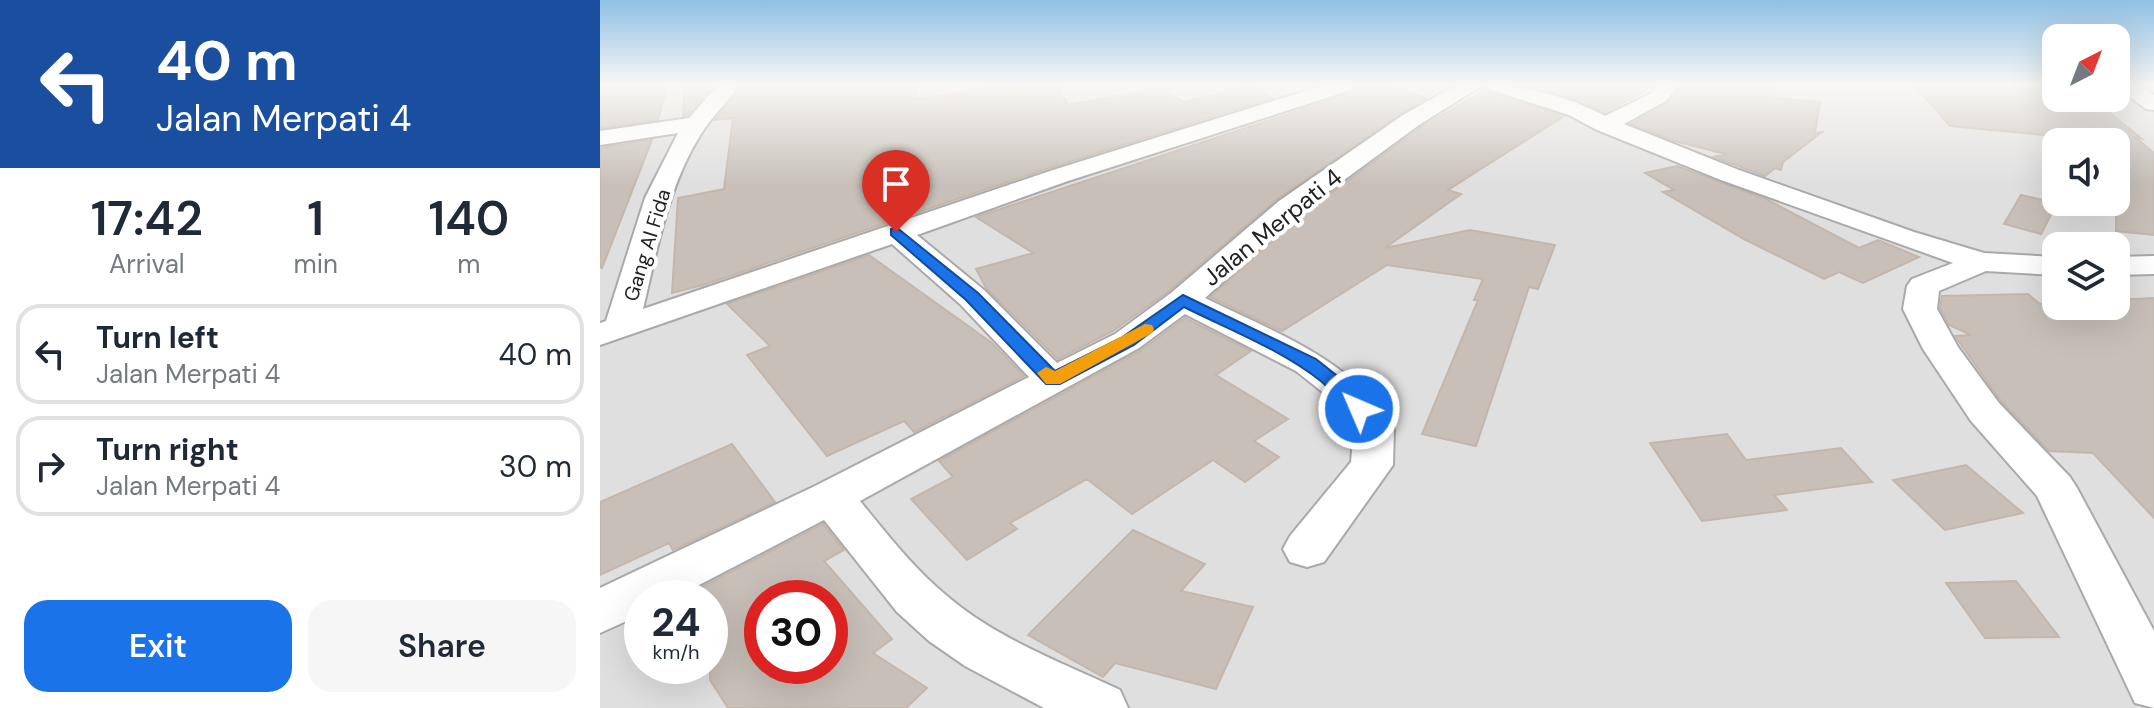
<!DOCTYPE html>
<style>
body{margin:0;font-family:"DM Sans",sans-serif;background:#f6f6f7;color:#1f2937;height:100vh;display:flex;flex-direction:column;font-size:30px;white-space:nowrap}
*{box-sizing:border-box;margin:0}
p{font-size:26px;color:#747a83}
.icon{flex:none;width:44px;height:44px;fill:none;stroke:currentColor;stroke-width:2;stroke-linecap:round;stroke-linejoin:round}
.map{position:relative;flex:1;overflow:hidden}
.drawer{display:flex;flex-direction:column;background:#fff;width:600px}
.drawer>*{flex:none}
.banner{background:#1a4fa0;color:#fff;overflow:hidden}
.needle{width:52px;rotate:42deg}
.buttons{position:absolute;left:1442px;top:24px;display:grid;gap:16px}
.buttons a{display:grid;place-items:center;width:88px;height:88px;border-radius:16px;background:#fff;box-shadow:0 8px 32px #0002;font-size:40px}
.speed{position:absolute;left:24px;top:580px;display:flex;gap:16px;font-size:40px;font-weight:700;text-align:center}
.speed>*{display:grid;place-content:center;width:104px;height:104px;border-radius:50%;background:#fff;box-shadow:0 8px 32px #0002;line-height:1}
.speed small{font-size:20px;font-weight:400}
.speed .limit{border:12px solid #d22;background:#fff;color:#111}
.pin{position:absolute;display:grid;place-items:center;width:68px;height:68px;color:#fff;margin:-82px -34px;border-radius:50% 50% 50% 0;rotate:-45deg;box-shadow:0 0 8px #0007}
.pin .icon{rotate:45deg}
.me{position:absolute;width:88px;margin:-44px;rotate:315deg;stroke-linejoin:round;filter:drop-shadow(0 0 6px #0008)}
.turn{display:flex;align-items:center;gap:28px;height:168px;padding:0 24px;font-size:36px}
.turn .icon{width:104px;height:104px;stroke-width:2.5}
.turn b{display:block;font-size:56px;line-height:68px}
.eta{display:flex;justify-content:space-evenly;align-items:center;height:136px;text-align:center}
.eta b{font-size:48px;font-weight:600;line-height:56px}
.primary-button{display:flex;gap:16px;margin-top:auto;padding:16px 24px}
.primary-button a{flex:1;height:92px;border-radius:24px;background:#1a73e8;color:#fff;font-size:32px;font-weight:600;line-height:92px;text-align:center}
.primary-button a+a{background:#f6f6f7;color:#1f2937}
ul{padding:0;list-style:none}
li{display:flex;align-items:center;gap:24px;height:100px;margin:0 16px 12px;padding:0 8px;border:4px solid #e0e1e3;border-radius:24px}
li div{flex:1}
li b{display:block;font-size:30px}
li em{font-style:normal}
main{display:flex;flex:1;min-height:0}
.map>svg:first-child{display:block}
.residential{fill:#e0dfdf;fill-rule:evenodd}
.building{fill:#c7bfb8;stroke:#c4b6ab;stroke-width:2;fill-rule:evenodd}
.lines{fill:none;stroke-linecap:round;stroke-linejoin:round}
.street-casing{stroke:#a9a9a9;stroke-width:4}
.street{fill:#fff;fill-rule:evenodd}
.route{fill:#1a73e8;stroke:#114b97;stroke-width:2}
.slow{fill:#f59e0b}
.labels{text-anchor:middle;dominant-baseline:central;stroke-width:8;stroke-linejoin:round;paint-order:stroke}
.far-street-label{font-size:20px;fill:#222;stroke:#fff}
.street-label{font-size:24px;fill:#222;stroke:#fff}
</style>
<main>
<section class="drawer">
<div class="banner">
<div class="turn"><svg class="icon" aria-label="left" viewBox="0 0 24 24"><path d="M17 20v-9H6M10 6l-5 5 5 5"/></svg><div><b>40 m</b>Jalan Merpati 4</div></div>
</div>
<div class="eta">
<div><b>17:42</b><p>Arrival</p></div>
<div><b>1</b><p>min</p></div>
<div><b>140</b><p>m</p></div>
</div>
<ul>
<li><svg class="icon" aria-label="left" viewBox="0 0 24 24"><path d="M17 20v-9H6M10 6l-5 5 5 5"/></svg><div><b>Turn left</b><p>Jalan Merpati 4</p></div><em>40 m</em></li>
<li><svg class="icon" aria-label="right" viewBox="0 0 24 24"><path d="M7 20v-9h11M14 6l5 5-5 5"/></svg><div><b>Turn right</b><p>Jalan Merpati 4</p></div><em>30 m</em></li>
</ul>
<div class="primary-button"><a>Exit</a><a>Share</a></div>
</section>
<div class="map">
<svg width="1554" height="708" viewBox="0 0 1554 708">
<rect width="100%" height="100%" fill="#f2efe9"/>
<path class="residential" d="M0 86H1456V98H1516V86H1554V708H0ZM1456 142H1516V202H1456ZM1456 246H1516V306H1456ZM42 598H110V666H42ZM162 598H230V666H162Z"/>
<path class="building" d="M0 86H67L58 120 0 128Z
M85 86H113L87 115 83 116Z
M142 86H315L316 99 404 86H458L468 105 561 88 584 102 648 86 673 98 449 168 103 285 72 293 78 198 124 189 133 118 115 120Z
M761 86H788L827 98 677 199 569 291 513 331 458 359 386 288 376 269 433 253 376 217 752 93Z
M927 86H1053L1005 113 964 95Z
M1081 86H1175V98L1220 102 1215 133 1222 132 1183 162 1181 170 1175 168 1165 176 1114 157 1125 154 1071 140 1031 124 1067 104Z
M1315 86H1438L1454 98 1495 101 1542 139 1536 138 1554 153V235L1516 231V142L1350 126Z
M887 89 890 93 964 116 848 190 861 194 785 248 870 230 955 245 938 289 929 287 876 446 822 434 878 300H874L883 279 787 265 682 331 610 297 701 215 821 127Z
M52 140 2 268 0 267V148Z
M1077 166 1166 199 1259 248 1278 240 1319 257 1263 283 1239 272 1224 279 1144 239 1063 192 1074 190 1045 173Z
M1421 195 1457 203 1441 234 1404 224Z
M269 255 392 343 424 376 314 432 304 421 227 456 147 355 170 346 127 304Z
M1428 294 1440 304 1456 303V306H1516V300L1554 298V518L1493 453 1449 451 1401 401 1355 336 1371 335 1349 325 1340 308 1342 296Z
M585 318 651 351 616 375 688 419 654 441 679 457 645 482 613 460 532 514 487 479 410 523 417 529 367 560 311 499 353 477 339 461 540 351Z
M1127 434 1146 460 1241 448 1272 482 1174 495 1187 510 1102 521 1050 443Z
M132 444 175 502 73 550 69 543 0 575V502Z
M1366 465 1423 513 1345 530 1293 480Z
M223 524 244 550 224 561 292 639 273 653 327 688 306 708H128L110 680V629L117 625 110 613V598H101L96 590ZM162 598H230V666H162Z
M533 530 605 564 581 591 653 607 616 689 515 663 503 677 428 635Z
M1416 581 1459 637 1385 638 1346 583Z"/>
<g class="lines">
<defs>
<path id="street" d="M117 86H139C127 103 112 116 101 134 68 186 57 250 43 309L450 171 721 86H754L751 90 468 181 317 235 384 290 457 363 515 334 571 293 679 201 803 115 855 86H881L819 125 699 213 605 298C674 332 751 359 794 427L793 465 724 562 707 567 690 562 683 549 690 536 751 462 754 429 730 398 696 371 585 314 539 348 260 501C287 534 314 569 347 596 397 639 461 662 520 690L528 708H444L365 666 329 641 297 612 224 520 74 598H42V614L0 633V588L215 486 429 377 360 304 292 244 0 345V323L6 321 45 198 78 133 0 145V131L89 118Z
M888 86C929 86 969 97 1005 116L1052 93 1057 86H1078L1066 101 1024 124 1139 170 1314 232 1384 253 1456 257V275L1386 271 1339 291 1337 309 1358 347 1399 403 1470 477 1477 488 1554 631V708L1535 703 1437 496 1371 421 1323 349 1303 309 1307 286 1312 279 1353 263 1121 180 997 130 969 115 891 90Z
M1516 86H1541L1554 95V110L1546 109Z
M1554 256V274L1516 275V257Z"/>
</defs>
<use href="#street" class="street-casing"/>
<use href="#street" class="street"/>
</g>
<linearGradient id="sky" x2="0" y2="1"><stop stop-color="#8fc0e4"/><stop offset="0.46" stop-color="#f9f8f5"/><stop offset="1" stop-color="#f9f8f5" stop-opacity="0"/></linearGradient>
<rect width="1554" height="185" fill="url(#sky)"/>
<path class="route" d="M296 227 378 293 455 371 521 338 583 295 716 359 750 386 768 409 759 415C745 411 733 392 722 382 682 350 630 330 584 307L534 345 460 384H446L366 300 291 235V229Z"/>
<path class="slow" d="M545 324 552 325 554 329 552 333 460 384H446L437 373 446 367 455 371Z"/>
<g class="labels">
<g class="far-street-label">
<text transform="translate(47 245) rotate(-73)">Gang Al Fida</text>
</g>
<g class="street-label">
<text transform="translate(672 227) rotate(-39)">Jalan Merpati 4</text>
</g>
</g>
</svg>
<div class="buttons">
<a><svg class="needle" viewBox="-14 -14 28 28"><path d="M0-13l5 13h-10z" fill="#e53935"/><path d="M0 13l5-13h-10z" fill="#747a83"/></svg></a>
<a><svg class="icon" aria-label="sound" viewBox="0 0 24 24"><path d="M4 9h4l5-4v14l-5-4H4zM17 9q2 3 0 6"/></svg></a>
<a><svg class="icon" aria-label="layers" viewBox="0 0 24 24"><path d="M12 4l9 5-9 5-9-5zM3 14l9 5 9-5"/></svg></a>
</div>
<div class="speed"><div>24<small>km/h</small></div><div class="limit">30</div></div>
<div class="pin" style="left:296px;top:232px;background:#d93025"><svg class="icon" aria-label="arrive" viewBox="0 0 24 24"><path d="M6 21V4h12l-3 4 3 4H6"/></svg></div>
<svg class="me" style="left:759px;top:409px" viewBox="-20 -20 40 40"><circle r="17" fill="#1a73e8" stroke="#fff" stroke-width="3"/><path d="M0-11L8 9 0 5-8 9z" fill="#fff"/></svg>
</div>
</main>
